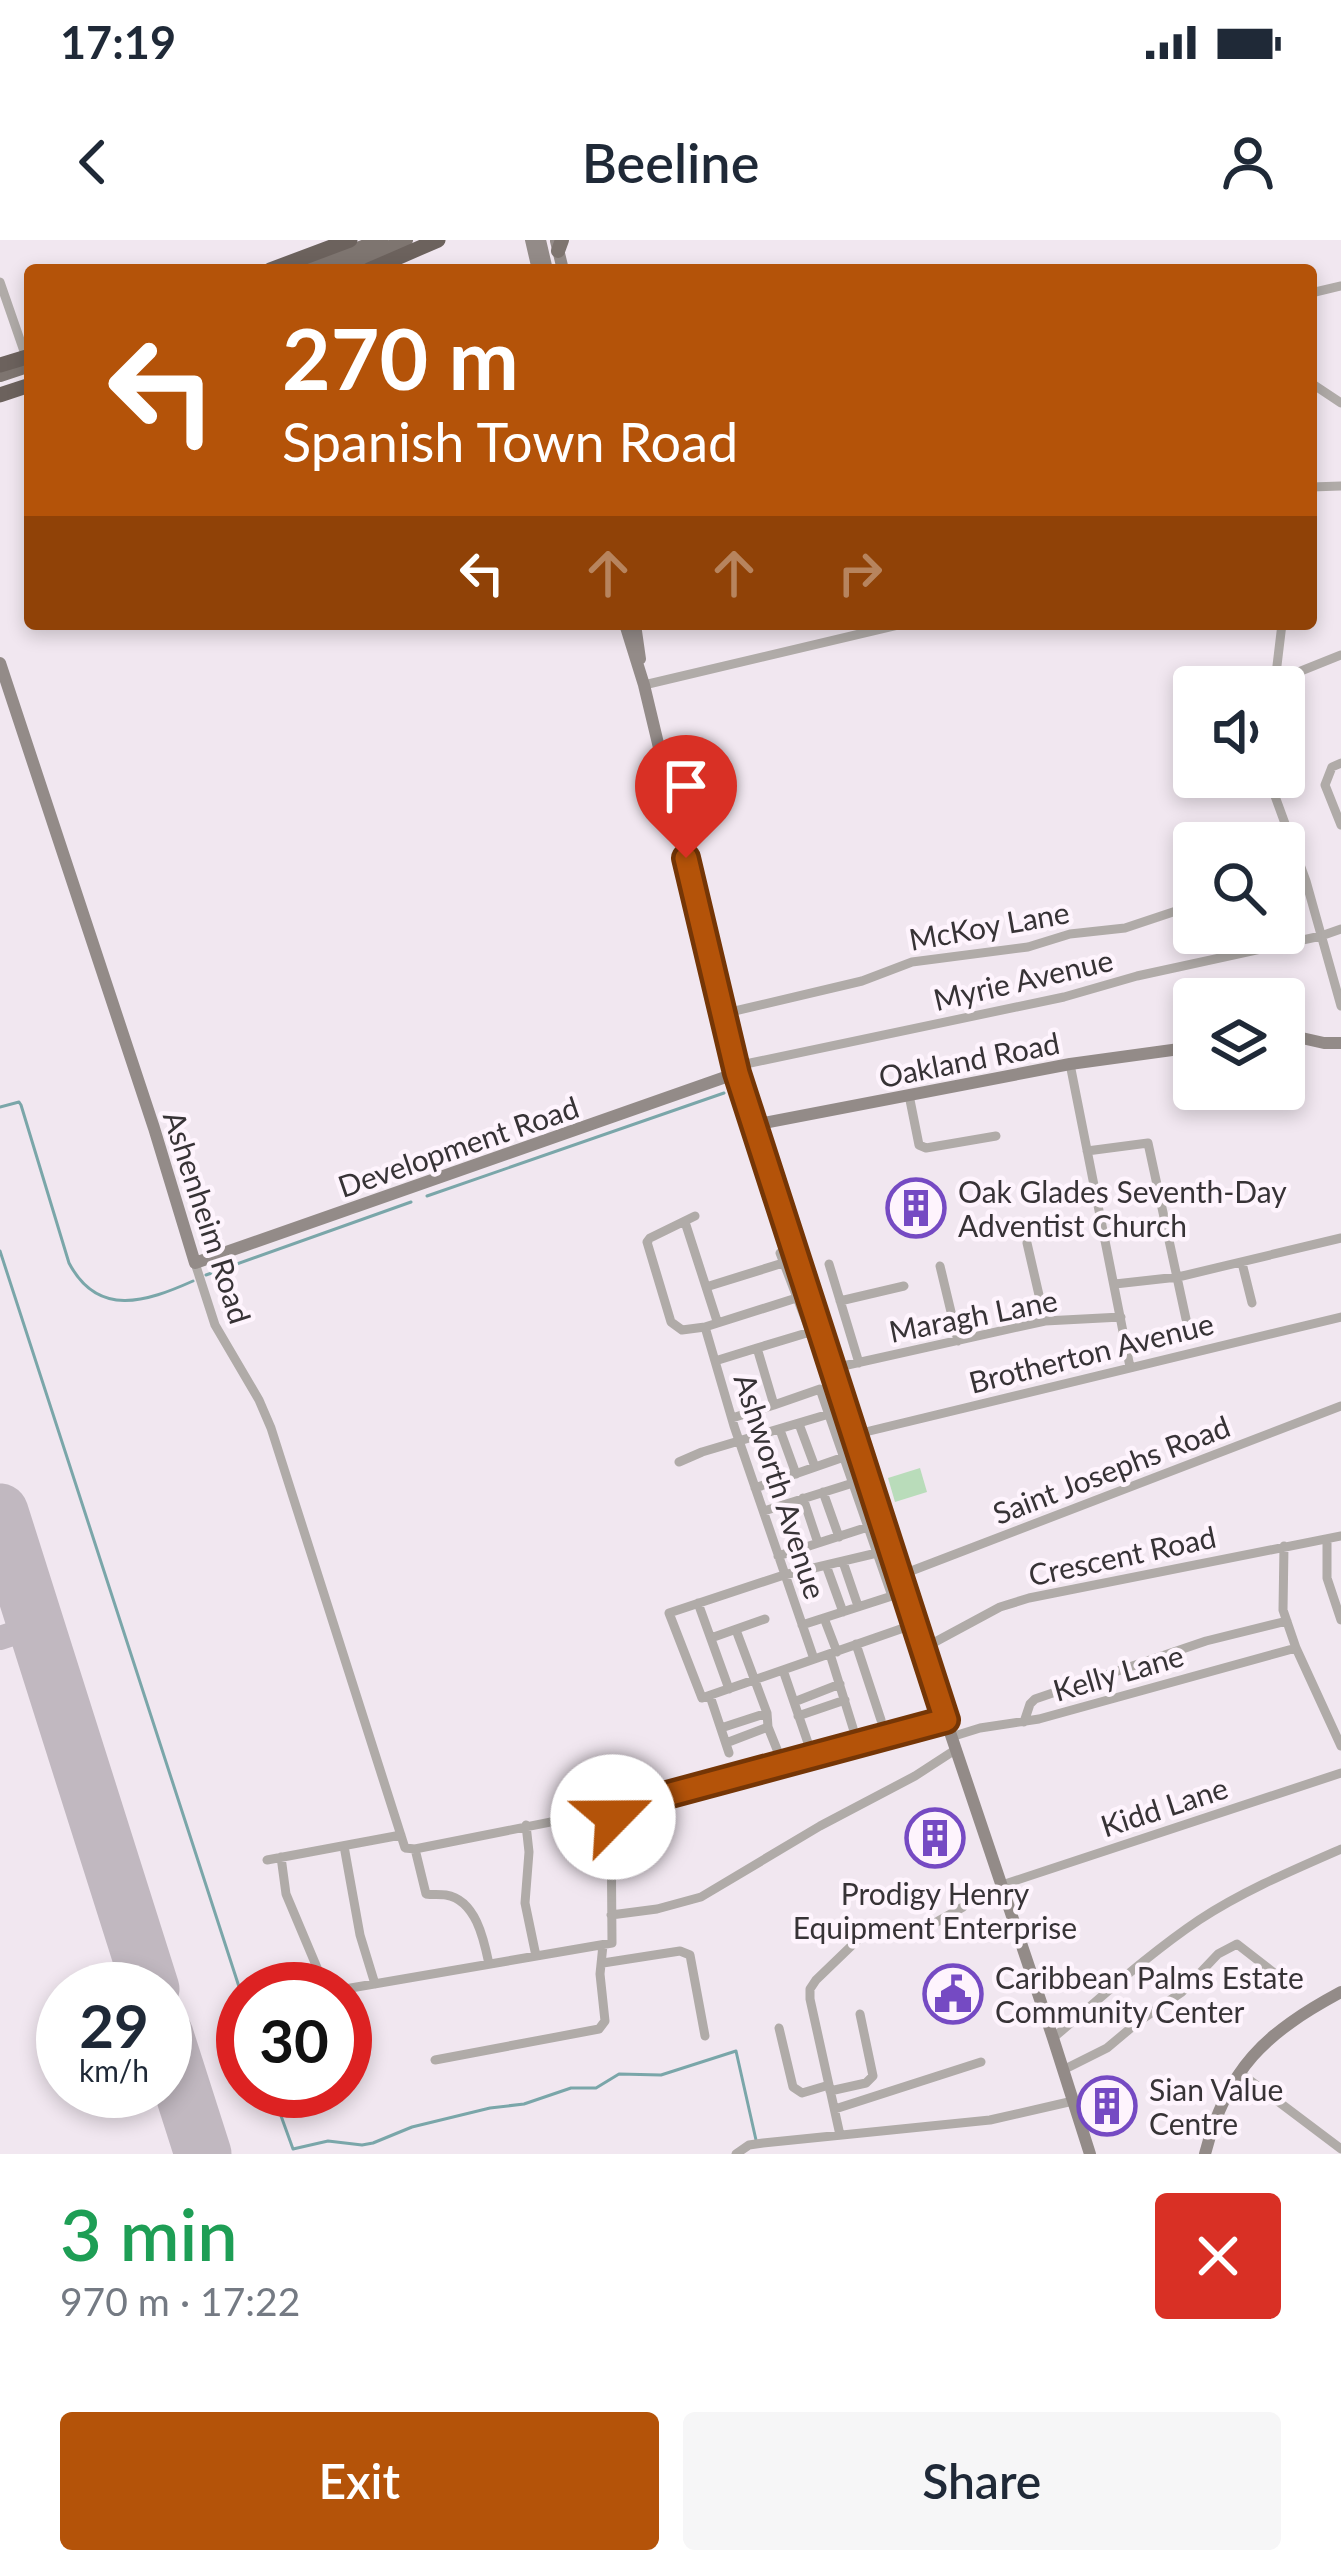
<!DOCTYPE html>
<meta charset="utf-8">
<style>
body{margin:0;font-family:Lato,sans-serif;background:#f6f6f7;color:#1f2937;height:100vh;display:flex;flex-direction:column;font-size:45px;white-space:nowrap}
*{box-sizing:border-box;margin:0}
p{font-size:39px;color:#747a83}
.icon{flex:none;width:66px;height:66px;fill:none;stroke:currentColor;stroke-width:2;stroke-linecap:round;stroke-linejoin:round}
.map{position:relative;height:1914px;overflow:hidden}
.panel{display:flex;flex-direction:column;background:#fff;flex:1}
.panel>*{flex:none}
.top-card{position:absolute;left:24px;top:24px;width:1293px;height:366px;border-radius:12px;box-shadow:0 6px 18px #0003;background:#b45309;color:#fff;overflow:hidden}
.controls{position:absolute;left:1173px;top:426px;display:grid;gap:24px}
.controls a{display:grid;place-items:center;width:132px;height:132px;border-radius:12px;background:#fff;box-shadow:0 6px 18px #0003;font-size:60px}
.speed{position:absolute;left:36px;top:1722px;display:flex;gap:24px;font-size:60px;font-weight:700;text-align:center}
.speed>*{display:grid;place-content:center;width:156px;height:156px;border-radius:50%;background:#fff;box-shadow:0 6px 18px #0003;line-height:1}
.speed small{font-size:30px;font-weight:400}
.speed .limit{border:18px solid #d22;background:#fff;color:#111}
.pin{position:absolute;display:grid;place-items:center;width:102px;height:102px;color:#fff;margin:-123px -51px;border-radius:50% 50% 50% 0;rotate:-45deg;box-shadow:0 0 12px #0007}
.pin .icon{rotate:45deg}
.me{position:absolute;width:132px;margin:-66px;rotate:67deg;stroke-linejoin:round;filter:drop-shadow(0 0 9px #0008)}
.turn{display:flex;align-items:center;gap:42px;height:252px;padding:0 60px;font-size:54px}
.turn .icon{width:156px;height:156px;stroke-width:2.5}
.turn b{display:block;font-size:84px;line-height:102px}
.lanes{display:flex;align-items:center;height:114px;padding:0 60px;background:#0003;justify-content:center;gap:60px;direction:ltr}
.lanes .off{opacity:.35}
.round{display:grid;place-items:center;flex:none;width:126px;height:126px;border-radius:12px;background:#f6f6f7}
.head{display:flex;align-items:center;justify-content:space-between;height:204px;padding:0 60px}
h1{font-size:72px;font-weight:600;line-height:90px;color:#1e9e55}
.primary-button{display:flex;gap:24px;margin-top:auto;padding:24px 60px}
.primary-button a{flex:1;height:138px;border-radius:12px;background:#b45309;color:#fff;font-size:48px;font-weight:600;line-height:138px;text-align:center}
.primary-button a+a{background:#f6f6f7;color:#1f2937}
.status{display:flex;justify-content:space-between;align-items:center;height:84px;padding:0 60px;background:#fff;direction:ltr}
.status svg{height:33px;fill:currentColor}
header{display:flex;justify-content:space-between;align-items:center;height:156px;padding:0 60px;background:#fff;font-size:54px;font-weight:600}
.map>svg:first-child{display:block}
.green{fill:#b9dcba}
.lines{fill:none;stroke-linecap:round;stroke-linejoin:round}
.stream{stroke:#7aa6a9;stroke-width:3}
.taxiway{stroke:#c1b8c0;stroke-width:24}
.runway{stroke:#c1b8c0;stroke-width:57}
.street{stroke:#b0aba8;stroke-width:9}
.secondary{stroke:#938b88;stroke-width:12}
.primary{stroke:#7e7570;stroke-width:14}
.highway{stroke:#6c625d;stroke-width:15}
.route-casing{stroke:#753606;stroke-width:30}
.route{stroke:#b45309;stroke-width:21}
.labels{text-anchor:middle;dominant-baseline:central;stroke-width:9;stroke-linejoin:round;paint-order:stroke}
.street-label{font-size:30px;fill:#373336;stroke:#fef4fd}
.poi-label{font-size:30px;fill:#373336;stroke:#fef4fd;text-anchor:start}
</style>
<div class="status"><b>17:19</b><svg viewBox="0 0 49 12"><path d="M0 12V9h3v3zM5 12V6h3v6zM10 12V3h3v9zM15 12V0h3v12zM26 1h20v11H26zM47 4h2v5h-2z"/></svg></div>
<header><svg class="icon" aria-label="back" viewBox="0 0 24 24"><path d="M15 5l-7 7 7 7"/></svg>Beeline<svg class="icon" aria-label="person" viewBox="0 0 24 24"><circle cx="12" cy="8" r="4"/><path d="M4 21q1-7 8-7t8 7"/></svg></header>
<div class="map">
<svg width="1341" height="1914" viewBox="0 0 1341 1914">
<rect width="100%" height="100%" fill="#f1e7f0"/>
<path class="green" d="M920 1228 927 1252 895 1262 888 1238Z"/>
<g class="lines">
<path class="stream" d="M0 867 19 862 21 865 69 1023C98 1078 146 1062 193 1041
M427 956 724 853
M0 1011 243 1759
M206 1035 411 962
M272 1851 293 1909 328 1901 362 1905 373 1903 412 1887 490 1868 524 1864 571 1848H596L619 1834 661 1835 736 1811 756 1900"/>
<path class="taxiway" d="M0 1398 36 1386"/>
<path class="runway" d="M0 1272 151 1749
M165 1795 203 1914"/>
<path class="street" d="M0 42 26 117
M1311 53 1341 46
M1311 143 1341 163
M1311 247 1341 246
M1276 441 1341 415
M1275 442 1282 384
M644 445 902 384
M1341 523 1332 527 1325 545 1341 585
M1268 537 1306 641 1341 766
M1284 645 1306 641
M722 774 862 741 912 722 1028 707 1070 694 1125 688 1194 665
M1070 824 1130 1127
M736 826 1064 757 1137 736 1321 696 1341 689
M909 855 919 905 926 908 996 896
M1087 911 1148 903 1186 1079
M695 976 650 998 647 1002 671 1082 682 1090 705 1087 809 1054
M685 982 717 1081
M1027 1003 1045 1081
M780 1013 814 1102
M195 1023 215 1085 259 1160 271 1188 405 1608 415 1609 611 1570 946 1480
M1242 1023 1252 1063
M829 1024 859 1123
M940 1026 958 1101
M1115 1044 1178 1037 1341 998
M706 1047 783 1023
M840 1061 904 1046
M705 1087 734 1186 814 1419
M715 1121 757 1108
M834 1128 1045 1081 1121 1077
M732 1178 774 1165
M799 1184 815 1227
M780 1190 796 1234
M853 1195 1341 1077
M679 1222 702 1212 829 1174
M755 1248 844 1217
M823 1252 839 1297
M803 1258 818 1303
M764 1271 853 1243
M1327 1299V1338L1341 1380
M1284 1306 1283 1370 1296 1408 1341 1506
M877 1313 784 1335 669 1373 702 1458 915 1384
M778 1316 868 1287
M843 1322 858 1366
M826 1325 843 1372
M898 1336 1341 1166
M698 1363 729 1449
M824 1378 837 1412
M802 1385 892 1356 820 1149 774 1165 757 1108 810 1092
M736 1390 767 1473 768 1487 778 1512
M711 1398 765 1379
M856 1404 881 1480
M922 1409 1000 1367 1029 1358 1341 1296
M830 1414 853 1488
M783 1430 808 1503
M710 1456 729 1513
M794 1462 840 1444
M798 1476 845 1460
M1024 1482 1030 1464 1035 1459 1206 1401 1287 1381
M721 1488 767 1473
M951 1497 980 1488 1039 1479 1296 1408
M726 1503 768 1487
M526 1585 529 1612 525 1663 536 1716
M344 1606 360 1695 375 1744
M415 1609 426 1654C432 1655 440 1654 446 1655 476 1660 484 1700 489 1724
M281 1617 286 1654 326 1749
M267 1620 401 1595
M1002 1645 1341 1533
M611 1675 657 1669 701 1657 820 1586 915 1536 955 1510
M603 1723 680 1711 690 1715 705 1796
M345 1749 612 1703 611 1570
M779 1788 793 1847 802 1853 829 1845
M1053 1798C1101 1758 1147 1715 1199 1680 1243 1651 1293 1630 1341 1609
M435 1820 599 1789 605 1781 600 1734 603 1705
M1063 1830 1107 1808 1138 1782 1182 1752 1218 1714 1237 1704 1278 1736
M1239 1832 1341 1909
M830 1851 866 1843 873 1836 860 1774
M835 1869 981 1822
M840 1895 810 1759V1749L816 1740 871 1687 919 1692 963 1667
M736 1914 749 1905 763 1903 990 1880 1073 1861"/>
<path class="secondary" d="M531 0 538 30
M540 0 547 30
M556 1 563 30
M625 384 644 445 737 833 834 1128 922 1409 1053 1798 1090 1914
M635 384 640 419
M0 423 154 888 195 1023 737 833
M1284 794 1324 803H1341
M754 885 1070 824 1194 807
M1205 1914C1227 1828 1265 1793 1341 1752"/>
<path class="primary" d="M558 11 562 0
M303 30 381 0
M338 30 406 0
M0 135 30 125"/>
<path class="highway" d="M270 30 350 0
M369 30 438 0
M0 125 30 116
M0 155 30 145"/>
</g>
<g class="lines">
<defs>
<path id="route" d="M613 1577 611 1570 946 1480 737 833 686 618"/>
</defs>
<use href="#route" class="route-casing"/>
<use href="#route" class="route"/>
</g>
<defs>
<symbol id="building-ring" viewBox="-11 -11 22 22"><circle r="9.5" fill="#fef4fd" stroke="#754ac3" stroke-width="1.5"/><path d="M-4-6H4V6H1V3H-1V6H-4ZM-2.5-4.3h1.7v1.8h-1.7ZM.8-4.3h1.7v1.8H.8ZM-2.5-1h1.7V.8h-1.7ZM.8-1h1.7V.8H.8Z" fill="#754ac3"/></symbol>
<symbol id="civic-ring" viewBox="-11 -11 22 22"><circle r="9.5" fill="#fef4fd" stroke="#754ac3" stroke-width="1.5"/><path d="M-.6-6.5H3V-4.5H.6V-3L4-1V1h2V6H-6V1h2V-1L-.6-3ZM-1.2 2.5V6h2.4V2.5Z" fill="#754ac3"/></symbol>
</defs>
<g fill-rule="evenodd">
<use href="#building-ring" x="883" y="935" width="66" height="66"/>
<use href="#building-ring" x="902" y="1565" width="66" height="66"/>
<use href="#civic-ring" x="920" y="1721" width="66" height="66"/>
<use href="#building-ring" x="1074" y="1833" width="66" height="66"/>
</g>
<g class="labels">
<g class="street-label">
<text transform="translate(989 685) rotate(-10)">McKoy Lane</text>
<text transform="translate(1023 739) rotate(-13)">Myrie Avenue</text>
<text transform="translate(969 819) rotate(-11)">Oakland Road</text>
<text transform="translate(458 906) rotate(-19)">Development Road</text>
<text transform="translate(208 977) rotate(72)">Ashenheim Road</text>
<text transform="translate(973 1075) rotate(-11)">Maragh Lane</text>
<text transform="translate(1091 1112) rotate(-14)">Brotherton Avenue</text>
<text transform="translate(1111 1229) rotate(-21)">Saint Josephs Road</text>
<text transform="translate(781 1246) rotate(72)">Ashworth Avenue</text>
<text transform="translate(1122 1315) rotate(-12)">Crescent Road</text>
<text transform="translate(1118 1432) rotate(-16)">Kelly Lane</text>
<text transform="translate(1164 1566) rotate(-18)">Kidd Lane</text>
</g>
<g class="poi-label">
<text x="958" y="951">Oak Glades Seventh-Day<tspan x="958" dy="34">Adventist Church</tspan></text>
<text x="935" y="1653" text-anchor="middle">Prodigy Henry<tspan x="935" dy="34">Equipment Enterprise</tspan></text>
<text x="995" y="1737">Caribbean Palms Estate<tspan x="995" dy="34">Community Center</tspan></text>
<text x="1149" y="1849">Sian Value<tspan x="1149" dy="34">Centre</tspan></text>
</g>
</g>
</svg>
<div class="controls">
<a><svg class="icon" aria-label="sound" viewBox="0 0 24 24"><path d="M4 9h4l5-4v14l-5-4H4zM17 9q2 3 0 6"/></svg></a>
<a><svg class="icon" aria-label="search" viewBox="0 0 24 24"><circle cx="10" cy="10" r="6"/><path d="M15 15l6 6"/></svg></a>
<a><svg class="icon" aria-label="layers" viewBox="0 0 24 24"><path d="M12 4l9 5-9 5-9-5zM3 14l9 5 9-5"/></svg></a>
</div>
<div class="speed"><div>29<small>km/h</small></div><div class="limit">30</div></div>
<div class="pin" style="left:686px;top:618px;background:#d93025"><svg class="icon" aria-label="arrive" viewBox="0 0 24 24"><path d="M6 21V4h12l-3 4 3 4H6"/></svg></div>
<svg class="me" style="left:613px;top:1577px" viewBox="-20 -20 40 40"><circle r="19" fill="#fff"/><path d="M0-13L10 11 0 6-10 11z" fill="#b45309"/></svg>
<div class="top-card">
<div class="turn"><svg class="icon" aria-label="left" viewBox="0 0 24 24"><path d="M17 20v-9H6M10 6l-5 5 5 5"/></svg><div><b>270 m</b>Spanish Town Road</div></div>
<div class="lanes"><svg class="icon" aria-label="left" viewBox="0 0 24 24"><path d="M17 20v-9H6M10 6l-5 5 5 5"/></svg><svg class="icon off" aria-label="ahead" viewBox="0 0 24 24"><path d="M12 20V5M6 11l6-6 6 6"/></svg><svg class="icon off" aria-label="ahead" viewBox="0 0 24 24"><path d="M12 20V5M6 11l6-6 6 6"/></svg><svg class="icon off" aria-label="right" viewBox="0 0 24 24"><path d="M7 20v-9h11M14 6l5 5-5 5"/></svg></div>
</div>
</div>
<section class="panel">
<div class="head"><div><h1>3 min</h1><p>970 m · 17:22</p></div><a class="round" style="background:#d93025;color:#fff"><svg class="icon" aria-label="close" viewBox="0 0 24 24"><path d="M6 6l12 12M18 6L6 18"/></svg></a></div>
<div class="primary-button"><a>Exit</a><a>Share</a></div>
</section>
